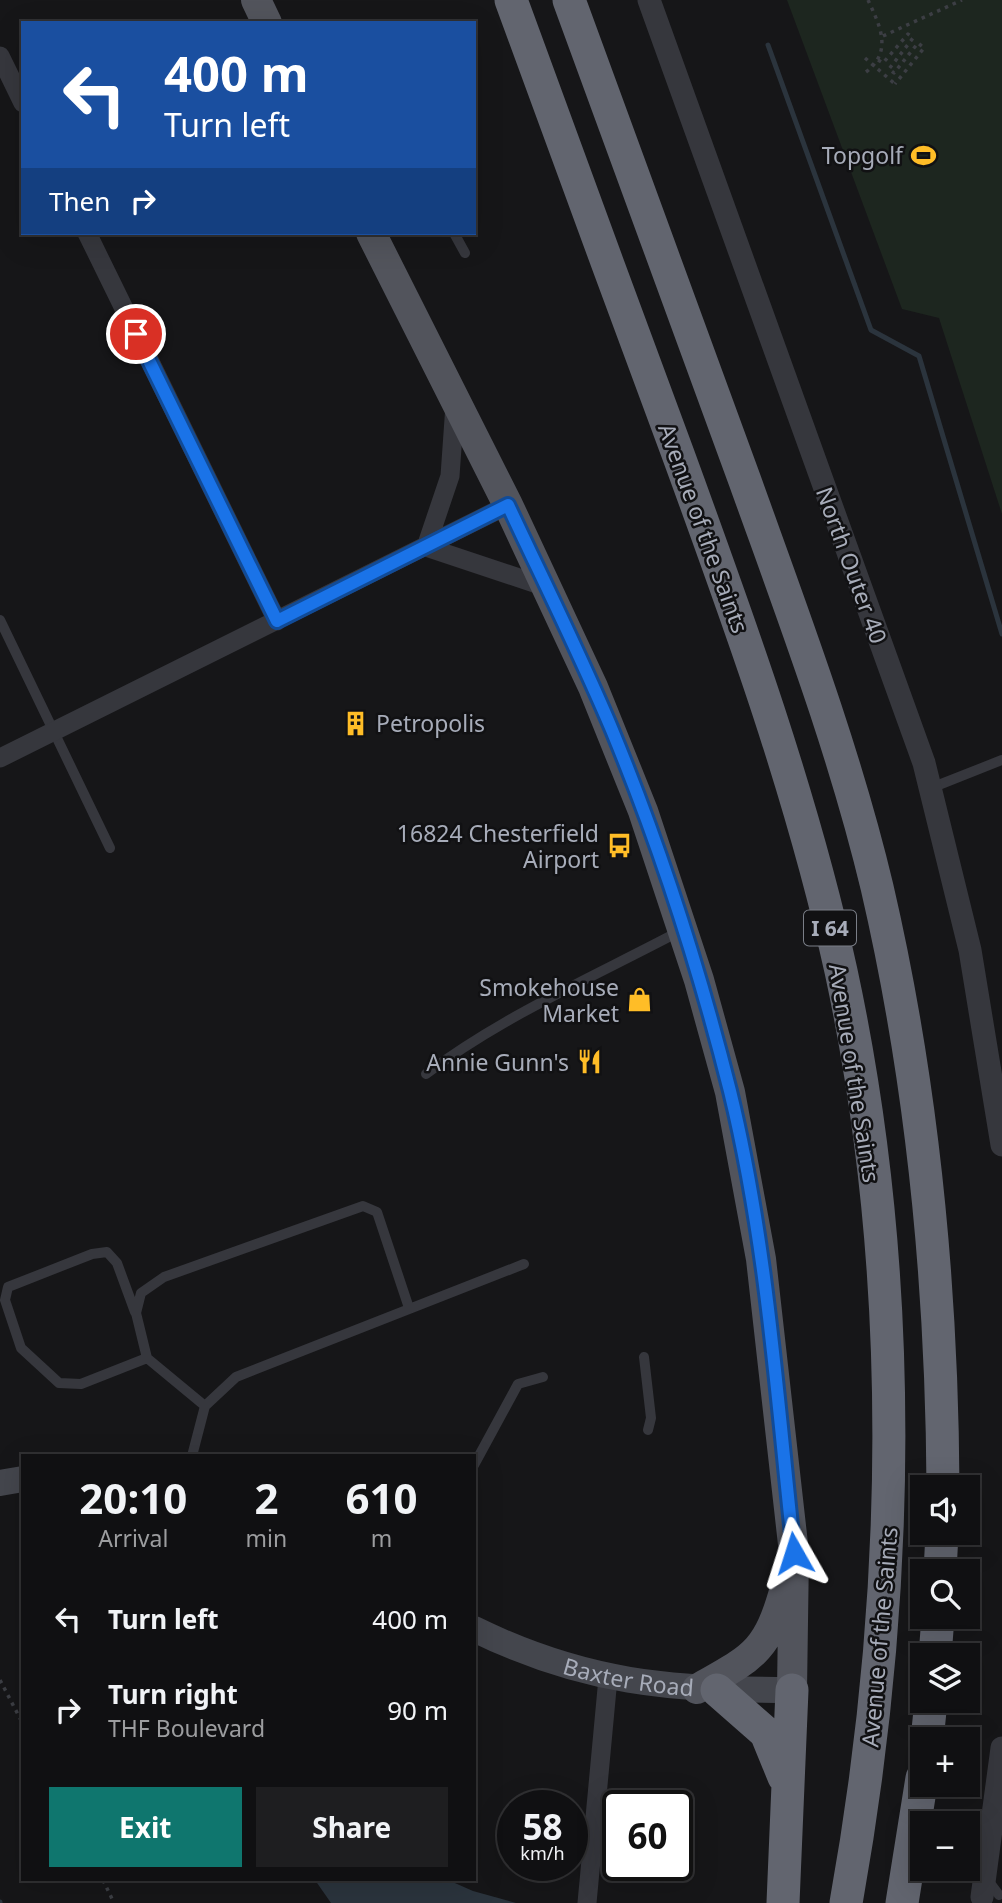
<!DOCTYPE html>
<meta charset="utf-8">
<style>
body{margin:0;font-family:"Noto Sans",sans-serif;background:#1e1e20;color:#f1f3f6;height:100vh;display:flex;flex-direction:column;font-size:26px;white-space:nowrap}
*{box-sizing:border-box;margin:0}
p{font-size:23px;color:#9c9d9f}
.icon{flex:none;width:38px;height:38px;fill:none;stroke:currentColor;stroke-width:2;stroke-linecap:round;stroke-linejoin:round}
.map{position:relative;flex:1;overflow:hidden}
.drawer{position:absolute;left:21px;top:1454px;width:455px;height:427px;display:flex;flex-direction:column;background:#101012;border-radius:0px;box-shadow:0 7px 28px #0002,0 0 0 2px #303032}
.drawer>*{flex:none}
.banner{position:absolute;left:21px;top:21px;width:455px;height:214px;border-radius:0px;box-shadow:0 7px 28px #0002,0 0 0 2px #303032;background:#1a4fa0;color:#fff;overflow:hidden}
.buttons{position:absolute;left:910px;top:1475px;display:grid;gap:14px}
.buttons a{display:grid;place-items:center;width:70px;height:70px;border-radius:0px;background:#101012;box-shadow:0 7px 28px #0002,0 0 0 2px #303032;font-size:35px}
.speed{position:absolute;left:497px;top:1790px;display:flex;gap:14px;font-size:35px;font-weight:700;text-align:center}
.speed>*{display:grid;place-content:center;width:91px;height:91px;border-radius:50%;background:#101012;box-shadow:0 7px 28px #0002,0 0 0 2px #303032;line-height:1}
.speed small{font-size:18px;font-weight:400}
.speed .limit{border:4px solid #111;border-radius:10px;background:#fff;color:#111}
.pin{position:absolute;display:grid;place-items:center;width:60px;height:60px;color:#fff;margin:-30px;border:4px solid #fff;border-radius:50%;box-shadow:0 2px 7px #0007}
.me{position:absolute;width:77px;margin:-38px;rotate:354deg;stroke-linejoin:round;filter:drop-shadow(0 0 5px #0008)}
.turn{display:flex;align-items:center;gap:24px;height:147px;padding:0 28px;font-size:32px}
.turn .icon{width:91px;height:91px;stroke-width:2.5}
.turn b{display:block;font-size:49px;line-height:60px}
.then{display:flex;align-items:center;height:66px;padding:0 28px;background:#0003;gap:14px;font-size:26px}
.eta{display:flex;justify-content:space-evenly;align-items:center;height:119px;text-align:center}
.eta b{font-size:42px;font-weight:700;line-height:49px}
.action{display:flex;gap:14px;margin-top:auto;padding:14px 28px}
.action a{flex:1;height:80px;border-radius:0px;background:#0f766e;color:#fff;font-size:28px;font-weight:700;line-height:80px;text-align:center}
.action a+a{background:#1e1e20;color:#f1f3f6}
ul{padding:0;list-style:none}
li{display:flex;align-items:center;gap:21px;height:91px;padding:0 28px}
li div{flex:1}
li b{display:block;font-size:26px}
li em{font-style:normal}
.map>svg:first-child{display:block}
.green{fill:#1d261f}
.water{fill:#2b343d}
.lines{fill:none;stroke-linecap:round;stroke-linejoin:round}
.stream{stroke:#2b343d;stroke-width:5}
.path{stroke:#3c3e44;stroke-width:3.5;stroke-dasharray:3.5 5;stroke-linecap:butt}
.service{stroke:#36373d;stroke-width:10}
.minor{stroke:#36373d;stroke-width:19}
.tertiary{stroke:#36373d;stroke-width:23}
.secondary{stroke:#44464d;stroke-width:26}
.primary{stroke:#52545c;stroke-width:30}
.motorway{stroke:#62656f;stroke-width:33}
.route-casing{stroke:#114b97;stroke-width:18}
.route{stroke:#1a73e8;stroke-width:12}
.labels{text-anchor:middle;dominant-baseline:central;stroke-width:5;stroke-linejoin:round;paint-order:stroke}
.shield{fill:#111113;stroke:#7a7e87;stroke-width:2}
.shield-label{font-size:21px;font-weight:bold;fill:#a7acb9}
.poi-label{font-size:23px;fill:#a7acb9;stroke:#111113;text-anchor:end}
.street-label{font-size:23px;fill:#a7acb9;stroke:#111113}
</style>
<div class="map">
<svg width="1002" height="1903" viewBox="0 0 1002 1903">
<rect width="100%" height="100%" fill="#161618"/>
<path class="green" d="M787 0H1002V514L939 318 902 309Z"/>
<path class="water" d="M315 1880H448L473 1891 516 1903H331Z"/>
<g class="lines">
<path class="stream" d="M768 45 871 330 919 356 1002 634
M0 1902V1903"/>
<path class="path" d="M883 36 962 0
M865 58 895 84
M878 60 883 63 908 34 913 38 889 69 894 73 918 43 924 48 895 84
M866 72C893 51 880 26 868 0
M0 1680 23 1724
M103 1880 114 1903"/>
<path class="service" d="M454 233 465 253
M0 620 110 848
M931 788 1002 760
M426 1074C503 1016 595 976 680 931
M135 1312 117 1263 107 1252 92 1254 8 1287 5 1300 21 1348 59 1383 81 1384 147 1358
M644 1357 651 1418 648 1430
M205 1406 147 1358 136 1313 141 1293 164 1277 363 1206 377 1212 409 1308
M192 1456 205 1406 236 1377 524 1264
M474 1465 518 1384 543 1377
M591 1853 618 1857
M987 1879 999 1895"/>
<path class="minor" d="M0 56 23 103
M87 233 277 621
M426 547 450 476 455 405
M426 547 546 587
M0 758 508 505
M587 1903 608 1678"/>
<path class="tertiary" d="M649 0 924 763 970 950 1002 1145
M982 1897 1002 1748"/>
<g class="secondary">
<path d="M0 1483 23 1479"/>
<path id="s1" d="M474 1629C584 1683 671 1690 792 1690"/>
</g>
<path class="primary" d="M256 0 267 23
M371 233 508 505 593 687 643 811 699 980 730 1092 761 1259 794 1553 792 1690
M697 1689C753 1657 767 1653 785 1588"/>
<path class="motorway" d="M511 0C566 151 622 303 678 454 740 624 802 794 841 971 907 1277 901 1597 846 1903
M569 0C628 160 686 321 745 481 793 615 844 749 877 887 923 1085 942 1284 943 1488
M940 1572 942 1533
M935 1656 938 1617
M717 1690 766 1733 784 1777
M927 1740 931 1701
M783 1903 792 1690
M902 1903 922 1778"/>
</g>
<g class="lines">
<defs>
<path id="route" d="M136 334 277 621 508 505C543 580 580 654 612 730 660 846 699 968 730 1091 767 1242 777 1399 794 1553"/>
</defs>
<use href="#route" class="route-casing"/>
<use href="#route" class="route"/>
</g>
<defs>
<symbol id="stadium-bare" viewBox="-9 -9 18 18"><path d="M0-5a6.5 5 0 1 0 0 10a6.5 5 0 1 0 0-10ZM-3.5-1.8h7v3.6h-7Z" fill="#ffbd27" stroke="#111113" stroke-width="2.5" paint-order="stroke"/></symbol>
<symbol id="building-bare" viewBox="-9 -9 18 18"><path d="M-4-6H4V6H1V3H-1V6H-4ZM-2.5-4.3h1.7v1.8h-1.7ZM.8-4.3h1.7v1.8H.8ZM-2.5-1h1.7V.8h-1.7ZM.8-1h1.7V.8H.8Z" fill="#ffbd27" stroke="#111113" stroke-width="2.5" paint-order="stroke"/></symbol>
<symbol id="bus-bare" viewBox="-9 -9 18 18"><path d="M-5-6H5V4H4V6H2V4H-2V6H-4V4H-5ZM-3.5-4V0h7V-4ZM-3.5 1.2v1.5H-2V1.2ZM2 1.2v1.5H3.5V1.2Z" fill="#ffbd27" stroke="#111113" stroke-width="2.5" paint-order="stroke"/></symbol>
<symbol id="shop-bare" viewBox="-9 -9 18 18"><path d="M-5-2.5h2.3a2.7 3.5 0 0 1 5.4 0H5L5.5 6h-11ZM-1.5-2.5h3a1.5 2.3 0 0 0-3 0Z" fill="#ffbd27" stroke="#111113" stroke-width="2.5" paint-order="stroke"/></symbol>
<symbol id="restaurant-bare" viewBox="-9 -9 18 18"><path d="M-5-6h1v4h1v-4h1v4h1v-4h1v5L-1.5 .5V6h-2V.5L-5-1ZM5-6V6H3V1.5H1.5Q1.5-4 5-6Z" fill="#ffbd27" stroke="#111113" stroke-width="2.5" paint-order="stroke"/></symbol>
</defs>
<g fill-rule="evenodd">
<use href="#stadium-bare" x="906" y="138" width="35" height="35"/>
<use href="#building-bare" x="338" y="706" width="35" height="35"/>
<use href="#bus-bare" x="602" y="828" width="35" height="35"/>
<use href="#shop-bare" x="622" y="982" width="35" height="35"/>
<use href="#restaurant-bare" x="572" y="1044" width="35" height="35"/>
</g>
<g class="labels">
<rect class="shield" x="804" y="910.5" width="52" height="35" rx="5"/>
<g class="shield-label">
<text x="830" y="928">I 64</text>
</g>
<g class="poi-label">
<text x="903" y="155">Topgolf</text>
<text x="376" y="723" text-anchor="start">Petropolis</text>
<text x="599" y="833">16824 Chesterfield<tspan x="599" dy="26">Airport</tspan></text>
<text x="619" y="987">Smokehouse<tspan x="619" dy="26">Market</tspan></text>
<text x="569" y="1062">Annie Gunn's</text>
</g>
<g class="street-label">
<text transform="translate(704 528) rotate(70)">Avenue of the Saints</text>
<text transform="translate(852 565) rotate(70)">North Outer 40</text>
<text transform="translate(855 1073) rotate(81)">Avenue of the Saints</text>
<text transform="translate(879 1637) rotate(-85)">Avenue of the Saints</text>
<text stroke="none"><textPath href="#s1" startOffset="163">Baxter Road</textPath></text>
</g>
</g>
</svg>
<div class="buttons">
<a><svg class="icon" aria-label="sound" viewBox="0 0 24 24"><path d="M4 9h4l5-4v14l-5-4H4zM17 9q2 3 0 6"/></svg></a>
<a><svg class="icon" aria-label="search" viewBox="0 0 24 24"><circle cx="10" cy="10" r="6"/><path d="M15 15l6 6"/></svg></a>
<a><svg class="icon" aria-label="layers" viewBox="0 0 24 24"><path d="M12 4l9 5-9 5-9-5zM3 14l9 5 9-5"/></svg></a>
<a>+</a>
<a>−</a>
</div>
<div class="speed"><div>58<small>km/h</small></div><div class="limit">60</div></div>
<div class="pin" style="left:136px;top:334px;background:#d93025"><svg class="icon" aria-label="arrive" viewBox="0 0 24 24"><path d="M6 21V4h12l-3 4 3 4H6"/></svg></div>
<svg class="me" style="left:794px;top:1553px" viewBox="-20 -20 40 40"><path d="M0-17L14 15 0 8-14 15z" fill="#1a73e8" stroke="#fff" stroke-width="4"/></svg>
<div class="banner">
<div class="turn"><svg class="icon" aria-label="left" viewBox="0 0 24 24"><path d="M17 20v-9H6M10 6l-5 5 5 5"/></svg><div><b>400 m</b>Turn left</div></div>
<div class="then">Then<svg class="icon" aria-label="right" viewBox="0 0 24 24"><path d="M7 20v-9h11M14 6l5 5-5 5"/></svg></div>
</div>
<section class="drawer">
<div class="eta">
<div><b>20:10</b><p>Arrival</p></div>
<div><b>2</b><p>min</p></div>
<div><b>610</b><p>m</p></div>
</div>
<ul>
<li><svg class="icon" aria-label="left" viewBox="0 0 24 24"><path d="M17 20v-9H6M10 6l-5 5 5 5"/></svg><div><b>Turn left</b></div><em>400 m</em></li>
<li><svg class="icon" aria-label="right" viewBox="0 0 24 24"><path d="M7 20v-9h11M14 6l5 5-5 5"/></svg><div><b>Turn right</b><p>THF Boulevard</p></div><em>90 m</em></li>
</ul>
<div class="action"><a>Exit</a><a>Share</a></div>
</section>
</div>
